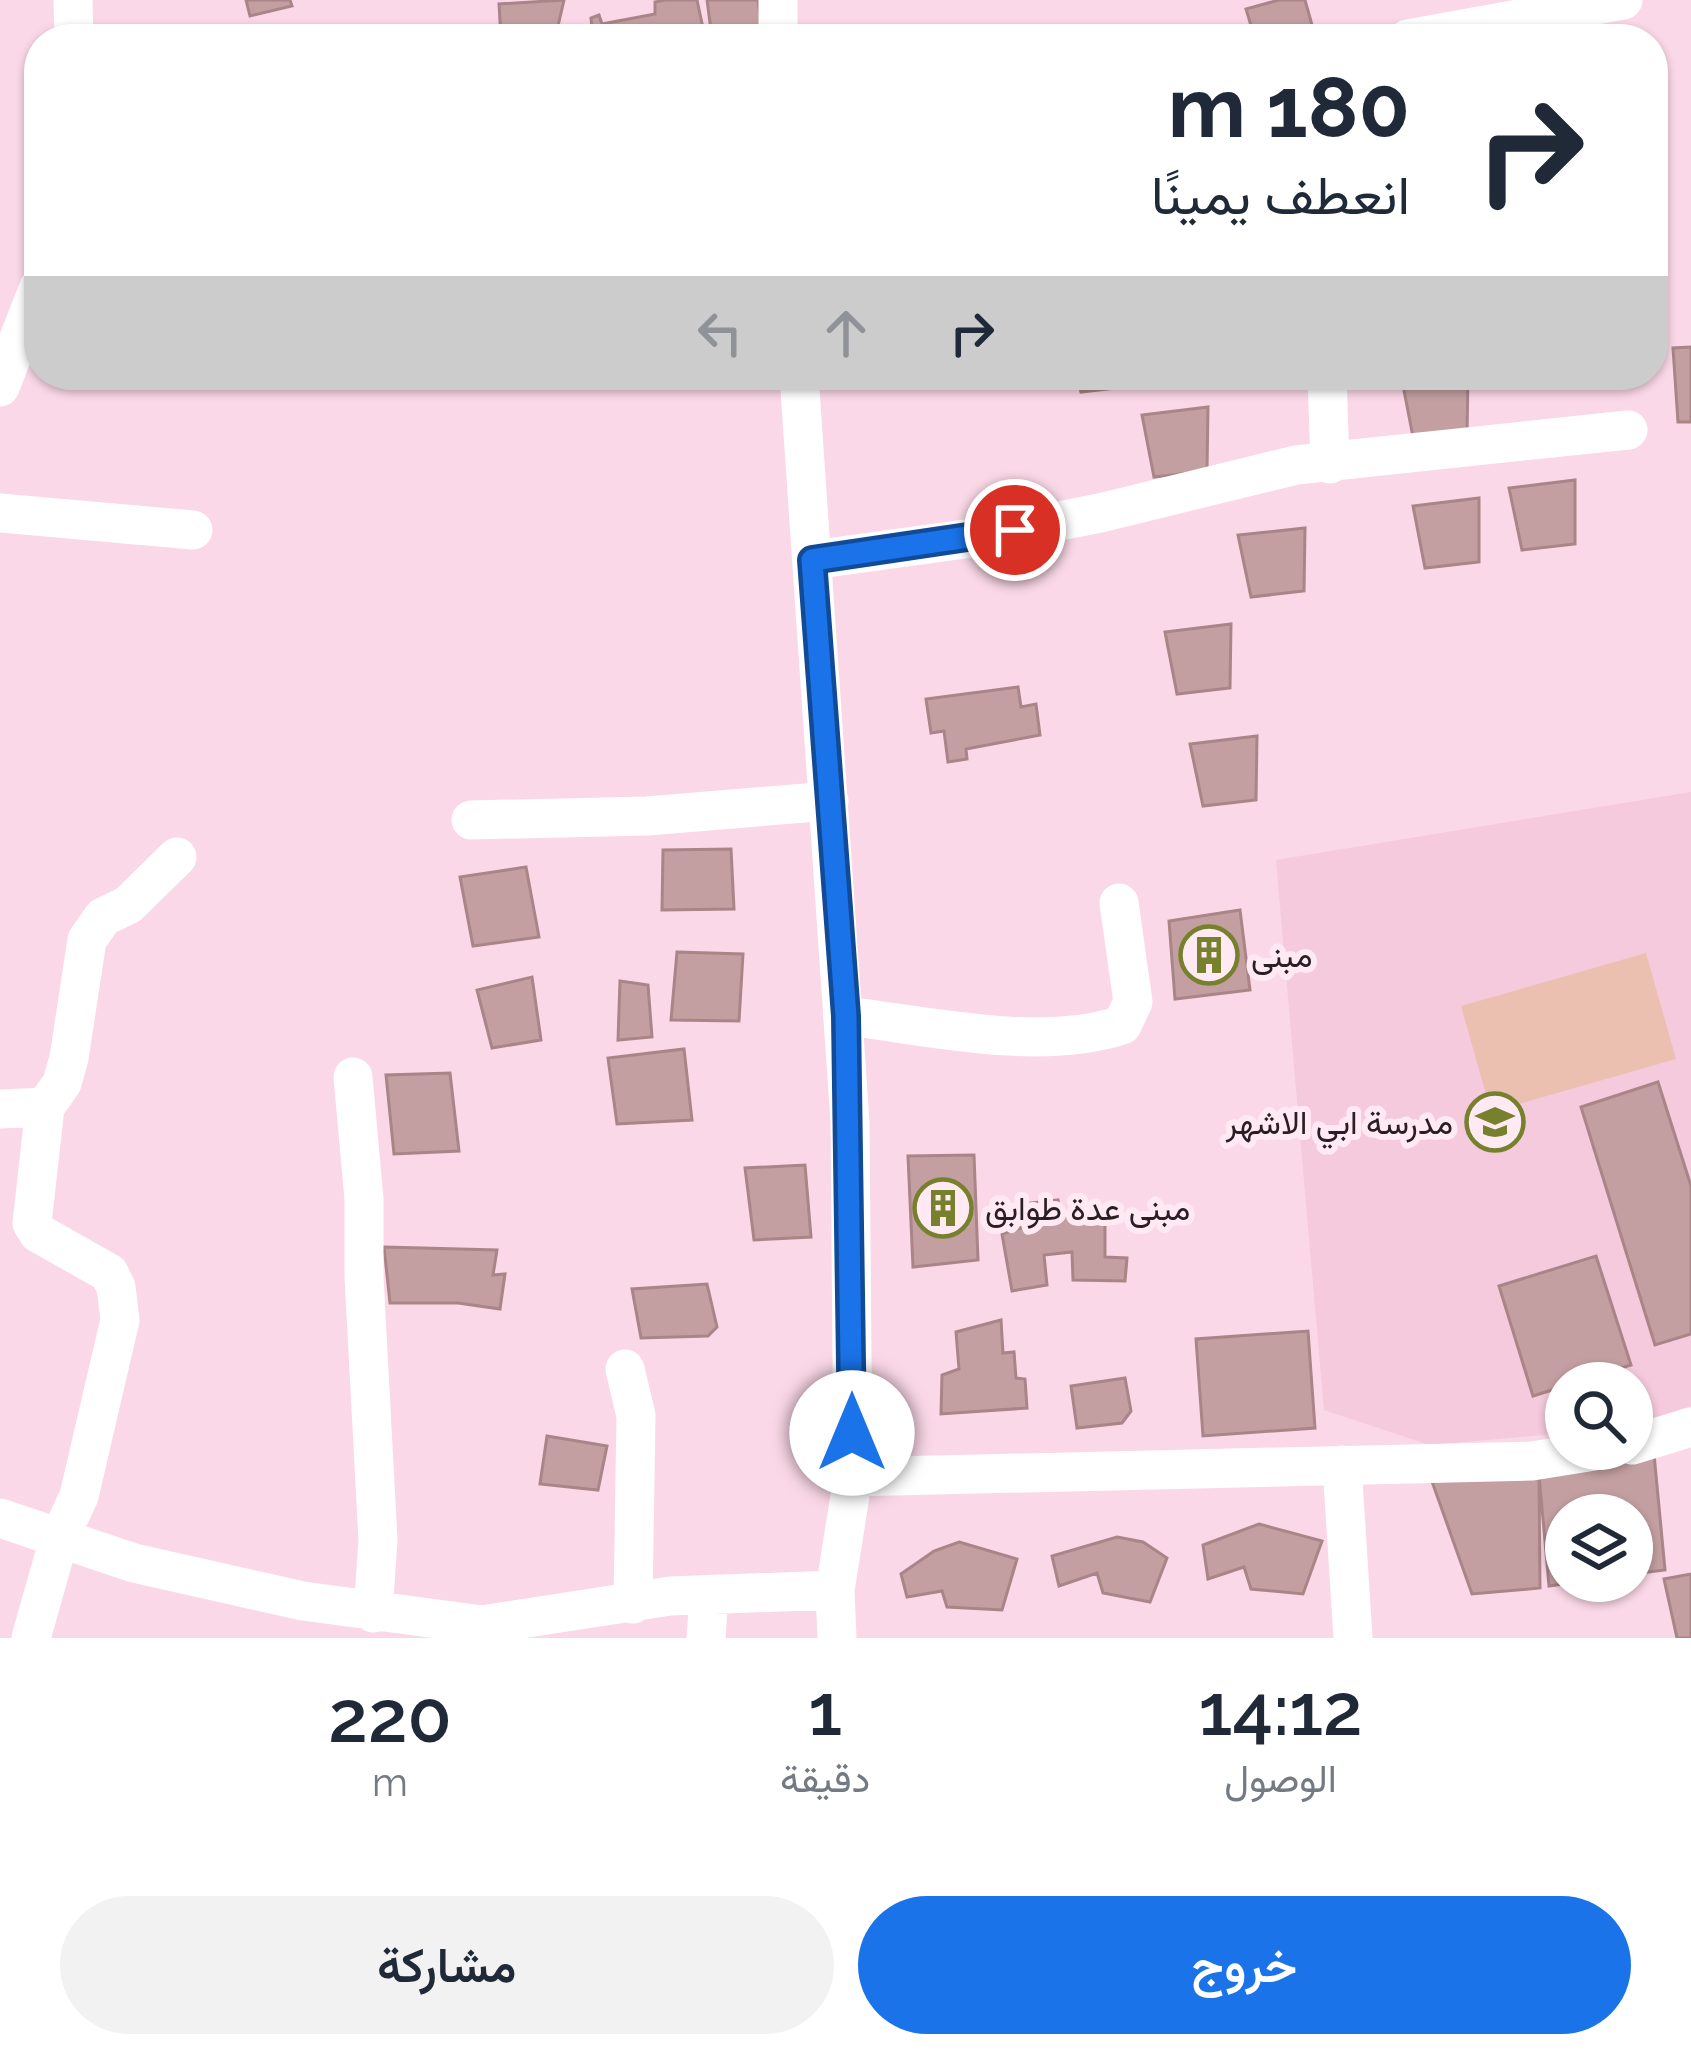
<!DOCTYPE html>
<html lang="ar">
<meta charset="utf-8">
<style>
body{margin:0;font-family:Raleway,Vazirmatn,sans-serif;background:#f2f2f3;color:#1f2937;direction:rtl;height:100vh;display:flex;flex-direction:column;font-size:45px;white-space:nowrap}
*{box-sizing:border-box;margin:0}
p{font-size:39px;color:#747a83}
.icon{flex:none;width:66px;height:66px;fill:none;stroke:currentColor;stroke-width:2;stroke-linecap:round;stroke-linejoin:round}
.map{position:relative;height:1638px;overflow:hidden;direction:ltr}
.sheet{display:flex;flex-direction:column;background:#fff;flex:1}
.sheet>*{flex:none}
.hud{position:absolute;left:24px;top:24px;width:1644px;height:366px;border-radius:48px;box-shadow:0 3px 9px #0004;direction:rtl;background:#fff;color:#1f2937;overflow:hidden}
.buttons{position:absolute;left:1545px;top:1362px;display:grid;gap:24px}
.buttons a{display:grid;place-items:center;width:108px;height:108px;border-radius:50%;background:#fff;box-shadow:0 3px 9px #0004;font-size:60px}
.pin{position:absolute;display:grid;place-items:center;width:102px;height:102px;color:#fff;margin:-51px;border:6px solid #fff;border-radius:50%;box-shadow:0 3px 12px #0007}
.me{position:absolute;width:132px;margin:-66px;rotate:0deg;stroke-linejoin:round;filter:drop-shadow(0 0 9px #0008)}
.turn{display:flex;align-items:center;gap:42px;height:252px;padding:0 60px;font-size:54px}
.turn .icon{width:156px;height:156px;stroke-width:2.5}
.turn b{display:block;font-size:84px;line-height:102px}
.lanes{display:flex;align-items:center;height:114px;padding:0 60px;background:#0003;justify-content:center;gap:60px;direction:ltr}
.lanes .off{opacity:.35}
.eta{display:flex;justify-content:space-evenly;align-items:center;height:204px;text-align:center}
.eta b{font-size:72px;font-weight:600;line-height:84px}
.button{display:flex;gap:24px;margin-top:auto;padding:24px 60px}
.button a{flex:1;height:138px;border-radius:72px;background:#1a73e8;color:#fff;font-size:48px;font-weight:600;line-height:138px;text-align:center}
.button a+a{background:#f2f2f3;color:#1f2937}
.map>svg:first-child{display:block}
.built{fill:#f4cadc}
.green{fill:#ecc0b1}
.building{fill:#c39fa1;stroke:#a98587;stroke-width:3}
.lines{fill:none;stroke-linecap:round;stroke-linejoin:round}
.minor{stroke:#fff;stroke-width:39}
.route-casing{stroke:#114b97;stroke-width:30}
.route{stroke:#1a73e8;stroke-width:21}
.labels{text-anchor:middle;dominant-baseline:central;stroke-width:12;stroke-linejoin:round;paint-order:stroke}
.poi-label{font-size:33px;fill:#2a1e24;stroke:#ffeaf3;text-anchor:start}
</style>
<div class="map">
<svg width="1691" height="1638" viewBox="0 0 1691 1638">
<rect width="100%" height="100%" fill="#fbd8e7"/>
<path class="built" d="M1691 792V1406L1632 1426V1383H1566V1433L1430 1445 1324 1410 1276 860Z"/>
<path class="green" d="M1646 953 1676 1059 1491 1112 1461 1006Z"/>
<path class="building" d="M246 0H290L292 6 250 16Z
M564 0 555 39H501L499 4Z
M665 0H697L703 28 697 32 699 39H593L591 18 599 15 602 24 655 14V2Z
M707 0H758L763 39H737V35L712 38Z
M1279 0H1305L1312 25 1255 39 1246 9Z
M1691 347V422H1678L1673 348Z
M1077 375H1134V386L1081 392Z
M1444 375H1468L1467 436 1414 442 1402 380Z
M1208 407 1207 471 1154 477 1142 415Z
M1575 480V544L1522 550 1509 488Z
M1479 498V562L1425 568 1413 506Z
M1305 528 1304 591 1251 597 1238 535Z
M1231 624 1230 688 1177 694 1165 632Z
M1018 687 1021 707 1036 704 1040 735 966 749 967 759 948 762 944 731 931 733 926 699Z
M1257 736 1256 800 1203 806 1190 744Z
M731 849 734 909 662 910 663 850Z
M526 867 539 937 473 946 460 877Z
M1240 910 1250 990 1175 999 1169 921Z
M677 952 743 954 739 1021 671 1020Z
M532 977 541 1040 492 1048 477 990Z
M620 981 648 985 652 1037 618 1040Z
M684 1049 692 1120 617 1124 608 1058Z
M450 1073 459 1151 394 1154 386 1075Z
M1658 1082 1691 1186V1334L1655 1345 1581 1107Z
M974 1155 978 1260 913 1267 908 1156Z
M805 1165 811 1237 754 1240 745 1168Z
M1058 1200 1061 1214 1105 1213V1257L1127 1258 1125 1281 1073 1280 1072 1252 1044 1255 1047 1285 1012 1291 1002 1234 1021 1228 1022 1204Z
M384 1247 497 1250 493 1275 505 1274 500 1309 458 1303H390Z
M1596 1256 1631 1365 1533 1396 1499 1286Z
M707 1284 717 1327 708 1336 641 1338 632 1289Z
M1001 1320 1003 1353 1014 1352 1016 1378 1025 1379 1027 1408 941 1414 942 1375 959 1369 956 1332Z
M1308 1331 1315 1428 1203 1436 1196 1339Z
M1125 1378 1131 1411 1122 1423 1077 1428 1071 1386Z
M547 1436 607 1446 598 1490 540 1484Z
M1654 1454 1665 1570 1632 1574V1515H1566V1581H1585L1549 1586 1539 1475Z
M1429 1473 1539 1475 1540 1588 1472 1594Z
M1259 1524 1322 1541 1303 1594 1251 1589 1244 1567 1208 1579 1203 1545Z
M1117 1537 1143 1542 1167 1558 1150 1602 1103 1593 1097 1573 1059 1586 1052 1556Z
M959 1542 1017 1559 1002 1610 947 1607 942 1591 907 1597 901 1574 934 1551Z
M1691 1574V1638H1677L1664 1579Z"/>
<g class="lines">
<path class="minor" d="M73 0 74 39
M778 39V0
M1408 39 1623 0
M799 375 850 1122 853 1477 835 1590 837 1638
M1327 375 1330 464
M0 387 39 287
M0 513 193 530
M812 560 972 538 1100 513 1296 465 1628 430
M471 820 647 816 829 801
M846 1016C930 1026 1040 1052 1122 1025L1133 1002 1119 903
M353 1077 364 1199V1277L378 1540 373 1613
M0 1109 45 1107
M625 1369 636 1416 633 1604
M1632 1445 1691 1427
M1342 1465 1353 1638
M853 1477 1532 1461 1607 1449
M0 1518 134 1563 303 1601 482 1625 670 1596 835 1590
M31 1638 59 1539 79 1496 120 1320 116 1287 109 1273 38 1233 32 1223 45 1107 62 1083 69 1058 87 940 103 917 128 905 177 857
M706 1638 709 1595"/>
</g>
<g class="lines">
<defs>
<path id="route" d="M852 1433 846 1016 812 560 1015 530"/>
</defs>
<use href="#route" class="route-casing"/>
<use href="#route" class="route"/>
</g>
<defs>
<symbol id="building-ring" viewBox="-11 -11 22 22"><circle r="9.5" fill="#ffeaf3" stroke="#77802c" stroke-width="1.5"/><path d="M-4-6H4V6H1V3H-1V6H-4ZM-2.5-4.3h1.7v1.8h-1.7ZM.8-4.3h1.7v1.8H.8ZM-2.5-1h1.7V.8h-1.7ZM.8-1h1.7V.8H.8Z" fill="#77802c"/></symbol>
<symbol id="school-ring" viewBox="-11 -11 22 22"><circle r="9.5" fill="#ffeaf3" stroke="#77802c" stroke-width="1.5"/><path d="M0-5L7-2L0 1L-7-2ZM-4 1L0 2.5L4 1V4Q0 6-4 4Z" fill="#77802c"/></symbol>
</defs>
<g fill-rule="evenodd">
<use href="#building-ring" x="1176" y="922" width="66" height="66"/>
<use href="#school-ring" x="1462" y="1089" width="66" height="66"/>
<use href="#building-ring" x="910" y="1175" width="66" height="66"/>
</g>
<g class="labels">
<g class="poi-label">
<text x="1251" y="955">مبنى</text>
<text x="1453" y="1122" text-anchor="end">مدرسة ابي الاشهر</text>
<text x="985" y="1208">مبنى عدة طوابق</text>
</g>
</g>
</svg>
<div class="buttons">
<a><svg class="icon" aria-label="search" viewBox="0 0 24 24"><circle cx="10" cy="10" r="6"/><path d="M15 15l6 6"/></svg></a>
<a><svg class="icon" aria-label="layers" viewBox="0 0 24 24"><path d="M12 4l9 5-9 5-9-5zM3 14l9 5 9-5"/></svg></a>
</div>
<div class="pin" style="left:1015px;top:530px;background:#d93025"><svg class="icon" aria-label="arrive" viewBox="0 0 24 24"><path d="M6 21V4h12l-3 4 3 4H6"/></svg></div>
<svg class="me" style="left:852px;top:1433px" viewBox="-20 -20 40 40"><circle r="19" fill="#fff"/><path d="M0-13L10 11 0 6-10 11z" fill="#1a73e8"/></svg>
<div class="hud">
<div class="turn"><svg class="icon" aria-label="right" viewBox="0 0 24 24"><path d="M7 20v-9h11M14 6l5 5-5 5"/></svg><div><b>180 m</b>انعطف يمينًا</div></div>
<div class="lanes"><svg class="icon off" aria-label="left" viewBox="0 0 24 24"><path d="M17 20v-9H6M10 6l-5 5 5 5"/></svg><svg class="icon off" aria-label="ahead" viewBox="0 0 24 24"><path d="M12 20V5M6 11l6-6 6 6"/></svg><svg class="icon" aria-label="right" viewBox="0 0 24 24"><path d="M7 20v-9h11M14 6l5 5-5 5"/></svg></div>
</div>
</div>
<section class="sheet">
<div class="eta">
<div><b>14:12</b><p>الوصول</p></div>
<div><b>1</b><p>دقيقة</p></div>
<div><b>220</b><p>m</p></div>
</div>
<div class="button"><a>خروج</a><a>مشاركة</a></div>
</section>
